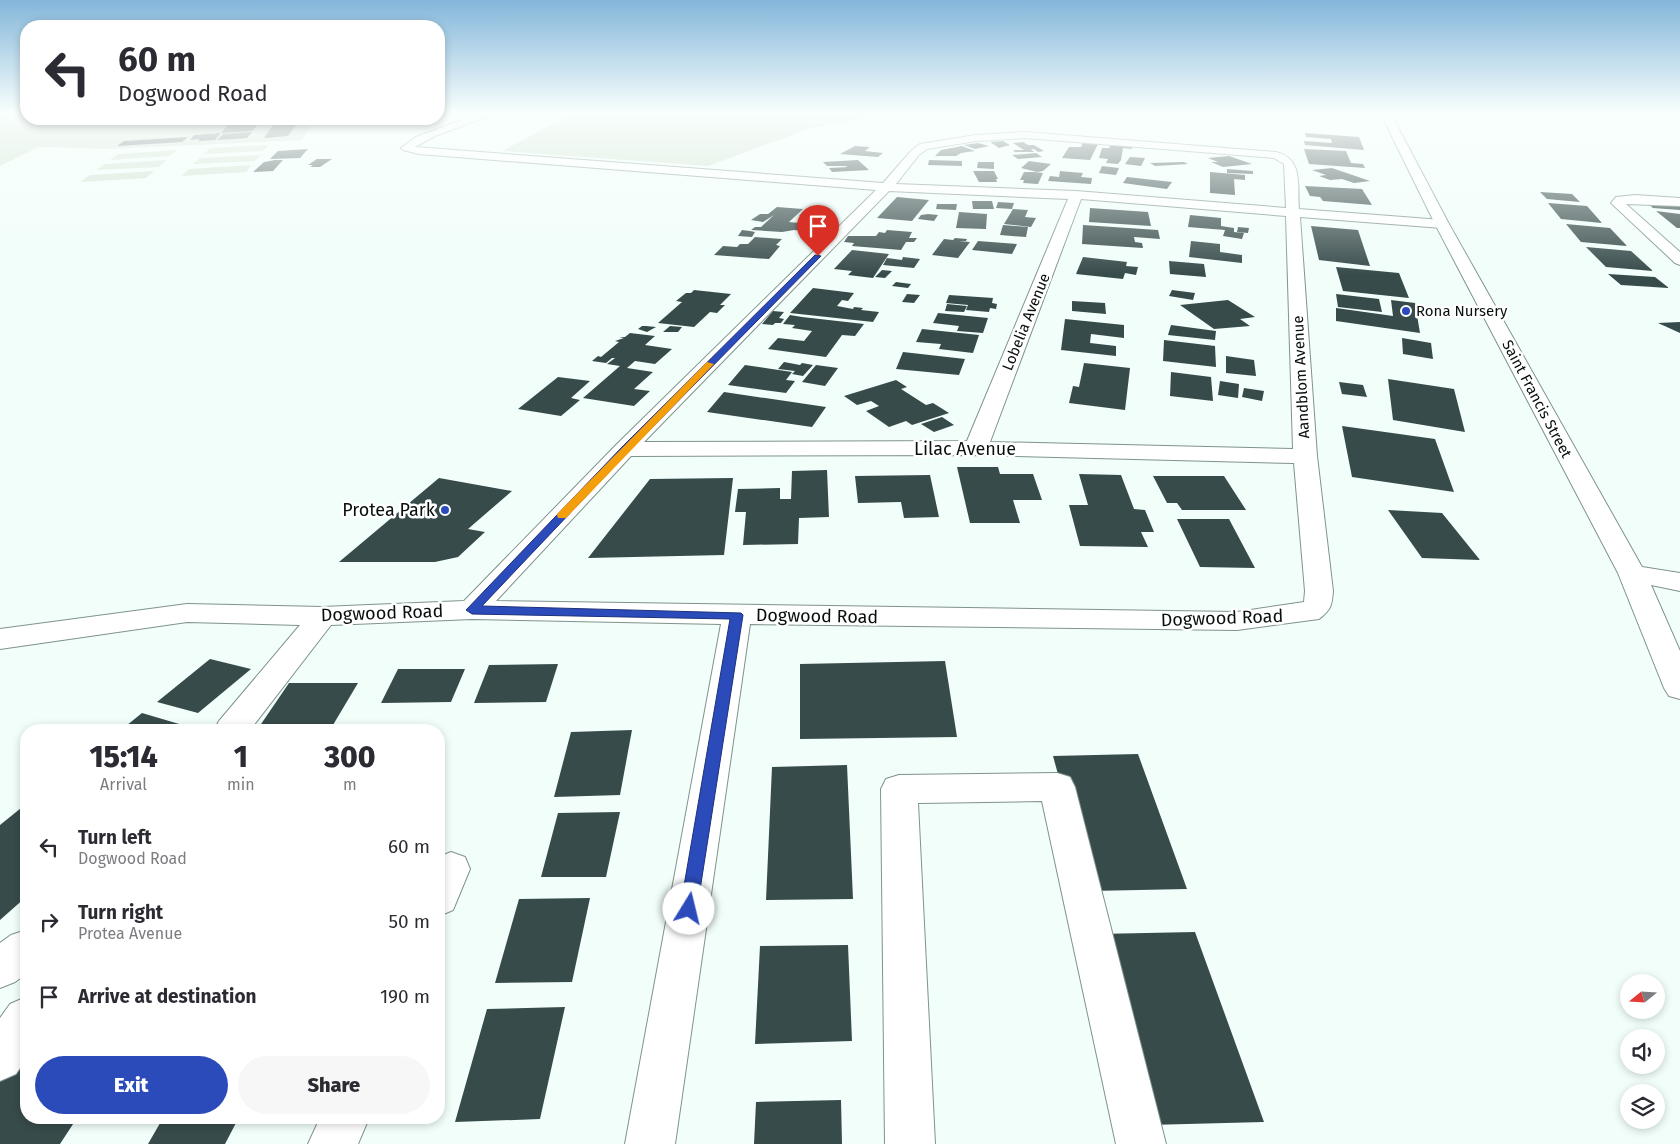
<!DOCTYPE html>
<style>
body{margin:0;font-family:"Fira Sans",sans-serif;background:#f7f7f7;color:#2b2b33;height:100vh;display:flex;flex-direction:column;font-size:19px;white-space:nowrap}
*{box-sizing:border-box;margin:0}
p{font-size:16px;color:#7c7c81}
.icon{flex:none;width:28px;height:28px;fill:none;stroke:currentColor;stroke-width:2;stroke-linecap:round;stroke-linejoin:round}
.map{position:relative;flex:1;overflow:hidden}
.drawer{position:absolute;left:20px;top:724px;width:425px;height:400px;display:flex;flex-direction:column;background:#fff;border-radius:20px;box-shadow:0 2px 8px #0003}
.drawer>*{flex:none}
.hud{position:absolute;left:20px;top:20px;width:425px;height:105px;border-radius:20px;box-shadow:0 2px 8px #0003;background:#fff;color:#2b2b33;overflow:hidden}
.needle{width:32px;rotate:252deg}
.fabs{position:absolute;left:1620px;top:974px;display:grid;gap:10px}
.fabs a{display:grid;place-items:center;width:45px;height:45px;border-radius:50%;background:#fff;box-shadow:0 2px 8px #0003;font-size:25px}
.pin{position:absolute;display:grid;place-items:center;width:42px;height:42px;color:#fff;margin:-51px -21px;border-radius:50% 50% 50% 0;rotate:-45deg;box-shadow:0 0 5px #0007}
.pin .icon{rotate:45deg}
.me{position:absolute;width:55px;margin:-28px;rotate:9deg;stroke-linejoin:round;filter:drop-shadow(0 0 4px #0008)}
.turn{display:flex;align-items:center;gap:18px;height:105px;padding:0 15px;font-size:22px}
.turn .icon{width:65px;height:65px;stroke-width:2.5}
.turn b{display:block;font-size:35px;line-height:42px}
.eta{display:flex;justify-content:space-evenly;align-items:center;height:85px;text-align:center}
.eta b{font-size:30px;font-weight:800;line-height:35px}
.action{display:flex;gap:10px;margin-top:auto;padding:10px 15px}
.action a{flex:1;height:58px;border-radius:30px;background:#2b4bbb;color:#fff;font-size:20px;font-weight:800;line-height:58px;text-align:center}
.action a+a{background:#f7f7f7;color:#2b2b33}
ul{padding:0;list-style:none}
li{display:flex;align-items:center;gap:15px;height:75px;padding:0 15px}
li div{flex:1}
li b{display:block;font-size:19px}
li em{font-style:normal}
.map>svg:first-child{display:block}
.green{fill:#cdddca}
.building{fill:#374b4a}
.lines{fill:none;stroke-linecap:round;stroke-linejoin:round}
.street-casing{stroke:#7f938d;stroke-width:2}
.secondary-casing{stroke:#7f938d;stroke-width:2}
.street{fill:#fff;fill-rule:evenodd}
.secondary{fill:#fff;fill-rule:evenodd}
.route{fill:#2b4bbb;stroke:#1c317a}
.slow{fill:#f59e0b}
.poi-dot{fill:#2b4bbb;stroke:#fff;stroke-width:2}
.labels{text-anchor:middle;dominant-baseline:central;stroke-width:5;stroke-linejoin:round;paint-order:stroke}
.far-poi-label{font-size:15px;fill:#080f0e;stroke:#fff;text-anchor:start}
.far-street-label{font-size:15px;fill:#080f0e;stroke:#fff}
.street-label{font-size:18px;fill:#080f0e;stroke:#fff}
.poi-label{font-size:18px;fill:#080f0e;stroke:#fff;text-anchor:end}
</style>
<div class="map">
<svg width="1680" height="1144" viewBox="0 0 1680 1144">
<rect width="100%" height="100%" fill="#f1fefa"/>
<path class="green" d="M0 114H26V119H315L302 140 108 149 39 147 0 166Z
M571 114H889L811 128 708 166 502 151Z
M268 145 263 151 204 154 210 148Z
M177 150 170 156 110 160 118 154Z
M261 155 255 161 193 164 200 158Z
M167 160 159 167 96 170 105 164Z
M251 165 246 172 182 176 189 169Z
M154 171 146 178 80 182 90 175Z"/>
<path class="building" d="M248 119H263L252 131 221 133 229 124H245Z
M277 119H300L288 136 264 138Z
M252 132 247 138 217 140 223 134Z
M221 133 215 140 198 141 200 139 190 140 194 135Z
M1305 133 1359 137 1364 150 1305 145 1304 141 1332 143 1331 139 1306 137Z
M188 137 182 142 117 146 124 141Z
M1003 141 1010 145 999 148 990 142Z
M1023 142 1028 145H1034L1044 151 1038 152 1034 149H1031L1034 152H1015L1013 150H1024L1013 143Z
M1083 142 1098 144 1090 160 1062 158 1069 147H1081Z
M978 143 989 146 975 149 964 145Z
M1111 144 1132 145V149L1123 148 1121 160 1118 164 1106 163 1108 159 1099 158 1102 148H1109Z
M855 146 870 147 865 151 883 153 878 157 840 154Z
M962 146 975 151 961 153 956 156H935L941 150Z
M308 149 300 158 270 159 278 151Z
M1304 149 1346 151 1351 163 1363 164 1365 168 1309 164Z
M1036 153 1042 157 1018 159 1012 155Z
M1229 156 1252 164 1223 167 1211 162H1218L1208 158Z
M1130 157 1145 158 1141 166 1125 164Z
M317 159H332L320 167H310L313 165H308Z
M275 160H283L273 171 253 172 264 162Z
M858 160 869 170 832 172 829 168 848 167 845 166H827L823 162Z
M929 160 962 161V166L928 165Z
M1029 161 1051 164 1043 171 1037 172 1021 168Z
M978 162H994V169L977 168Z
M1184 162 1188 164 1155 166 1150 163Z
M1102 166 1119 168 1116 175 1099 173Z
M1332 168 1370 181 1354 183 1342 179 1330 180 1319 176 1326 175 1312 170Z
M1227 169 1253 171V174L1227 173Z
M973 171H994L998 179H996L997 182H979Z
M1060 171 1083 173 1081 177 1092 178 1091 184 1048 181 1050 176 1059 177Z
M1024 172H1034L1043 173 1038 184 1023 183 1024 180H1020Z
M1210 172 1245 175V180L1234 179 1235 195 1210 193Z
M1127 177 1172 182 1167 189 1123 183Z
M1305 186 1362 189 1372 205 1323 201 1320 197 1310 196Z
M1540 192 1572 194 1580 202 1547 199Z
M897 197 929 200 912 221 877 218Z
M972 201H992L994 209H973Z
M1645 201 1680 204V210L1653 208Z
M998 202 1014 203 1012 209 996 208Z
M1548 203 1587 206 1602 223 1561 219Z
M937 204H957L956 210 936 209Z
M777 207 803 209 789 222 812 224 805 231 794 230 782 232 751 230 755 227H761L774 215 763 222 751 220 760 214H768Z
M1090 208 1148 212 1151 226 1089 222Z
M1013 209 1028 210 1025 217 1036 218 1031 227 1004 224Z
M1656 211 1680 214V228H1677Z
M803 212 819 214 815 217 799 216Z
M959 212 987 214 986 229 956 228Z
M928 214 938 215 934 221 918 219 921 215Z
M1190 215 1221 218V226L1234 228V232L1244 233 1242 239 1223 236 1225 230 1188 227Z
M1566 224 1610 228 1627 246 1581 242Z
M1003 225 1028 227 1026 237 1000 235Z
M1083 225 1158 230 1160 239 1134 237 1135 242 1142 243 1143 248 1082 244Z
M1311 226 1358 230 1370 266 1319 260Z
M1238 227 1249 228 1248 233 1237 232Z
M742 230 750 231 755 232 752 237 738 236Z
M887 230 912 232 909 238H917L914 242H906L901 250 852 246 854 243 844 242 848 236H876L879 232 885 233Z
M755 237 782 239 776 245 780 246 769 259 714 255 723 246 737 247 740 244H748Z
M955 238 967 239 966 241H959L970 242 958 258 932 255 944 239 953 240Z
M978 241 1017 244 1012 254 972 250Z
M1191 241 1220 244V252L1242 255V263L1189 257Z
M1586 247 1631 251 1653 271 1606 267Z
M852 250 889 254 873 278 848 275 852 271 834 269Z
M903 257 920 259 914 268 883 265 887 258 902 260Z
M1083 257 1127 262 1126 266 1138 267 1136 275 1125 273 1123 279 1076 274Z
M1169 261 1204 264 1206 277 1170 274Z
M1336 267 1399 273 1409 298 1343 291Z
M882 270 892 271 885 278 875 277Z
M1608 274 1655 277 1669 288 1621 285Z
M896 282 911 284 908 288 892 286Z
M813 288 854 293 848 301 842 300 837 306 853 309 854 307 863 308 861 310 879 312 873 322 790 313Z
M694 290 731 294 720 305H725L717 313 710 312 694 327 658 323 682 302 676 301 686 293H691Z
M1172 290 1195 293 1193 300 1169 296Z
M907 294 920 295 914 303 902 302Z
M1336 294 1379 299 1382 312 1338 307Z
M949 295 993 298 992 303 997 304 996 309 990 308 989 312 966 310 968 305 946 303Z
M1228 300 1255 317 1240 319 1250 326 1214 329 1180 305Z
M1391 300 1415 303 1420 333 1336 321V308L1393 316Z
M1072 301 1105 303 1106 314 1072 311Z
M947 304 967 306 964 312 945 311Z
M773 311 784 312 779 318 784 319 781 323H775L773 325 762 324Z
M938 313 988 318 983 333 957 331 959 326 933 323Z
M790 315 802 317 864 324 855 336 842 335 826 357 768 349 778 338 804 341 812 331 792 328 795 325 783 324Z
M1065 319 1124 325V338L1091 334 1090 343 1116 346V356L1061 350Z
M1680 322V333L1658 323Z
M1171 325 1216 331 1215 340 1168 335Z
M642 326H646L656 327 647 332 638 329Z
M670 326 682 327 678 332H663Z
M922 329 979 335 973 353 939 349 941 344 916 342Z
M630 333 655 336 645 345 672 349 655 364 635 361 627 368 653 372 634 389 650 391 634 406 583 398 620 366 607 364 615 358H612L606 363 592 361 598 356 601 357 619 342 615 341 624 338 619 337H625Z
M1402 338 1431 343 1433 359 1403 354Z
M1164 340 1215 346 1216 367 1163 361Z
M903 352 965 359 959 375 896 369Z
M1226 356 1254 360 1256 376 1226 373Z
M784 362 800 365 802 363 813 365 803 376 792 374 795 371 778 369Z
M1084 363 1130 368 1125 410 1069 403 1073 386 1079 387Z
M745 365 792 372 786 380 795 381 786 393 728 385Z
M816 365 838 368 825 386 802 382Z
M1171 372 1211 377 1213 401 1170 396Z
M558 377 590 381 571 398 580 400 561 416 518 409Z
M1388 379 1454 389 1465 432 1393 420Z
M896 380 907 387 901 389 926 405 933 403 949 413 912 425 906 421 889 427 866 411 879 406 871 401 857 405 844 396Z
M1220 381 1239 384 1238 398 1218 395Z
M1339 382 1363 385 1367 397 1342 394Z
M1244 388 1264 391 1262 401 1242 397Z
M724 392 826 407 812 427 707 412Z
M942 417 954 425 934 432 921 424Z
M1342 426 1435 439 1454 492 1352 477Z
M957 467H998L1000 474H1033L1042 500H1013L1020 523H970Z
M827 470 829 517 799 518 798 544 743 545 746 512H735L738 489 780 488V499H791L792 471Z
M1079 474 1121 475 1134 509 1145 510 1154 532H1141L1148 547 1080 546 1069 505H1088Z
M930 475 939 517 904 518 901 502 858 503 855 476Z
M1153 476H1224L1246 510H1182L1177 503H1167Z
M439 478 512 491 468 529 485 532 458 557 435 562H339Z
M733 478 724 555 588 558 650 479Z
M1388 510 1442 513 1480 560 1422 558Z
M1177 519H1229L1255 568 1200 567Z
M210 659 251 669 198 713 157 702Z
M945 661 957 737 800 739V664Z
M558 664 546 702 474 703 489 665Z
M398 669H465L451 702 381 703Z
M289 683H358L330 730H257Z
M142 713 196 729 121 730Z
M632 730 620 795 554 797 571 732Z
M1138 754 1187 889 1090 891 1053 756Z
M847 765 853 899 766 900 772 767Z
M26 804V897L0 920V825Z
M620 812 606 877H541L558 813Z
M590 898 572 982 495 983 519 899Z
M1195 932 1264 1122 1148 1125 1097 934Z
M848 945 852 1041 755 1044 760 946Z
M565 1007 540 1119 455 1122 487 1009Z
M26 1041V1118H77L60 1144H0V1078Z
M841 1100 842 1144H754L756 1102Z
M163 1118H174L237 1121 225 1144H148Z"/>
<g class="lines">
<defs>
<path id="street" d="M478 114H494L435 136 415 147 883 183 911 151 920 144 976 135 1025 132 1276 152C1304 159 1297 185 1299 209L1442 220 1449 224 1442 228 1300 217 1317 456 1333 591C1332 605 1331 610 1319 619L1237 630 750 624 675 1144H625L721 624 472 619 331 625 250 730H214L219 721 300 625 187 622 0 649V629L187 604 322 607 464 601 617 444 876 190 419 154 403 150 401 148 416 137ZM1025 138 1274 158 1284 164 1286 208 1076 191 896 184 919 155 927 149 976 141ZM889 191 1068 199 967 441 644 442ZM1081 199 1286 216 1293 449 990 442ZM976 455 1294 463 1305 591 1304 602 1237 612 496 601 631 456Z
M1635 195 1680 198V206L1626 204 1680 252V265L1675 263 1611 203 1616 197Z
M1057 773 1070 777 1075 787 1166 1144H1116L1042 801 918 803 935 1144H885L881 789 886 779 899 775Z
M451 852 465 857 470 869 453 910 439 916V857Z
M26 930V974L15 982 0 988V943L11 935Z
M26 997V1059L16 1074 0 1081V1018L10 1004Z
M320 1118H369L358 1144H308Z"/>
<path id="secondary" d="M1381 114H1391L1449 224 1642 567 1680 573V591L1651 585 1680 651V699L1669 696 1664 688 1618 573 1435 224Z"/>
</defs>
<use href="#street" class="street-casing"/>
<use href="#secondary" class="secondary-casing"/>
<use href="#street" class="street"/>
<use href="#secondary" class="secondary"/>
</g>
<linearGradient id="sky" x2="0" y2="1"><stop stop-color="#83b6da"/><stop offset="0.41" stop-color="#f9fffd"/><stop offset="1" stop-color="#f9fffd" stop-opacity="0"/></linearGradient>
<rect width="1680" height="275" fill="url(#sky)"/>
<path class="route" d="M815 255 821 256 629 451 482 606 741 613 743 615 697 909 695 914 689 917 683 914 680 909 730 619 472 614 466 610 622 447Z"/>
<path class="slow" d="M707 362 714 364 566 518H558L557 515 558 513Z"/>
<g class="poi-dot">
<circle cx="1406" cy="311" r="5"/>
<circle cx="445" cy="510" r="5"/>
</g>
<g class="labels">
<g class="far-poi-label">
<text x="1416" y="311">Rona Nursery</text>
</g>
<g class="far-street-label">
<text transform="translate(1026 322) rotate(-68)">Lobelia Avenue</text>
<text transform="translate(1301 377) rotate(-93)">Aandblom Avenue</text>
<text transform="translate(1537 399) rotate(62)">Saint Francis Street</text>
</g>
<g class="street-label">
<text x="965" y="449">Lilac Avenue</text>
<text transform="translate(382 613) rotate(-2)">Dogwood Road</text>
<text transform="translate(817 616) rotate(1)">Dogwood Road</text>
<text transform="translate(1222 618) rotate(-2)">Dogwood Road</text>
</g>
<g class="poi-label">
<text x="435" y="510">Protea Park</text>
</g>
</g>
</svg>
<div class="fabs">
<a><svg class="needle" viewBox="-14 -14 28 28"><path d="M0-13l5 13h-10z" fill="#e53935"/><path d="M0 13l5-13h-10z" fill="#7c7c81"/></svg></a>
<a><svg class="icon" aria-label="sound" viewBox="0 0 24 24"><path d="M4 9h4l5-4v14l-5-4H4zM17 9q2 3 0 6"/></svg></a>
<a><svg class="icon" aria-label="layers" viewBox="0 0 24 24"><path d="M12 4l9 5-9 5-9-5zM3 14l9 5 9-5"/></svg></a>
</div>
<div class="pin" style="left:818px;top:256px;background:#d93025"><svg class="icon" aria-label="arrive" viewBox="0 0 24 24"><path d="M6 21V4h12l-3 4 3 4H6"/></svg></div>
<svg class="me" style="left:689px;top:909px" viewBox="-20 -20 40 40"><circle r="19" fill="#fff"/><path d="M0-13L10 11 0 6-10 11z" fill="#2b4bbb"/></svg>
<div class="hud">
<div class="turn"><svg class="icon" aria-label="left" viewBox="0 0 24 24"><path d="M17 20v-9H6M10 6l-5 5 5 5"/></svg><div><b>60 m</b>Dogwood Road</div></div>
</div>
<section class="drawer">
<div class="eta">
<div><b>15:14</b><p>Arrival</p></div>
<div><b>1</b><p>min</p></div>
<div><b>300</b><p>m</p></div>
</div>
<ul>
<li><svg class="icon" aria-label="left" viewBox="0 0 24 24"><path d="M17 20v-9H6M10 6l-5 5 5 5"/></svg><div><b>Turn left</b><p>Dogwood Road</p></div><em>60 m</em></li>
<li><svg class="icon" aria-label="right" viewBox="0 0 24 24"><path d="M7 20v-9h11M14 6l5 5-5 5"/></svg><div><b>Turn right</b><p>Protea Avenue</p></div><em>50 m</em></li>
<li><svg class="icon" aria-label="arrive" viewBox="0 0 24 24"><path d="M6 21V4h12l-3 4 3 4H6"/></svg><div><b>Arrive at destination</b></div><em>190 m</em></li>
</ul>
<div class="action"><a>Exit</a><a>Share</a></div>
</section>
</div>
